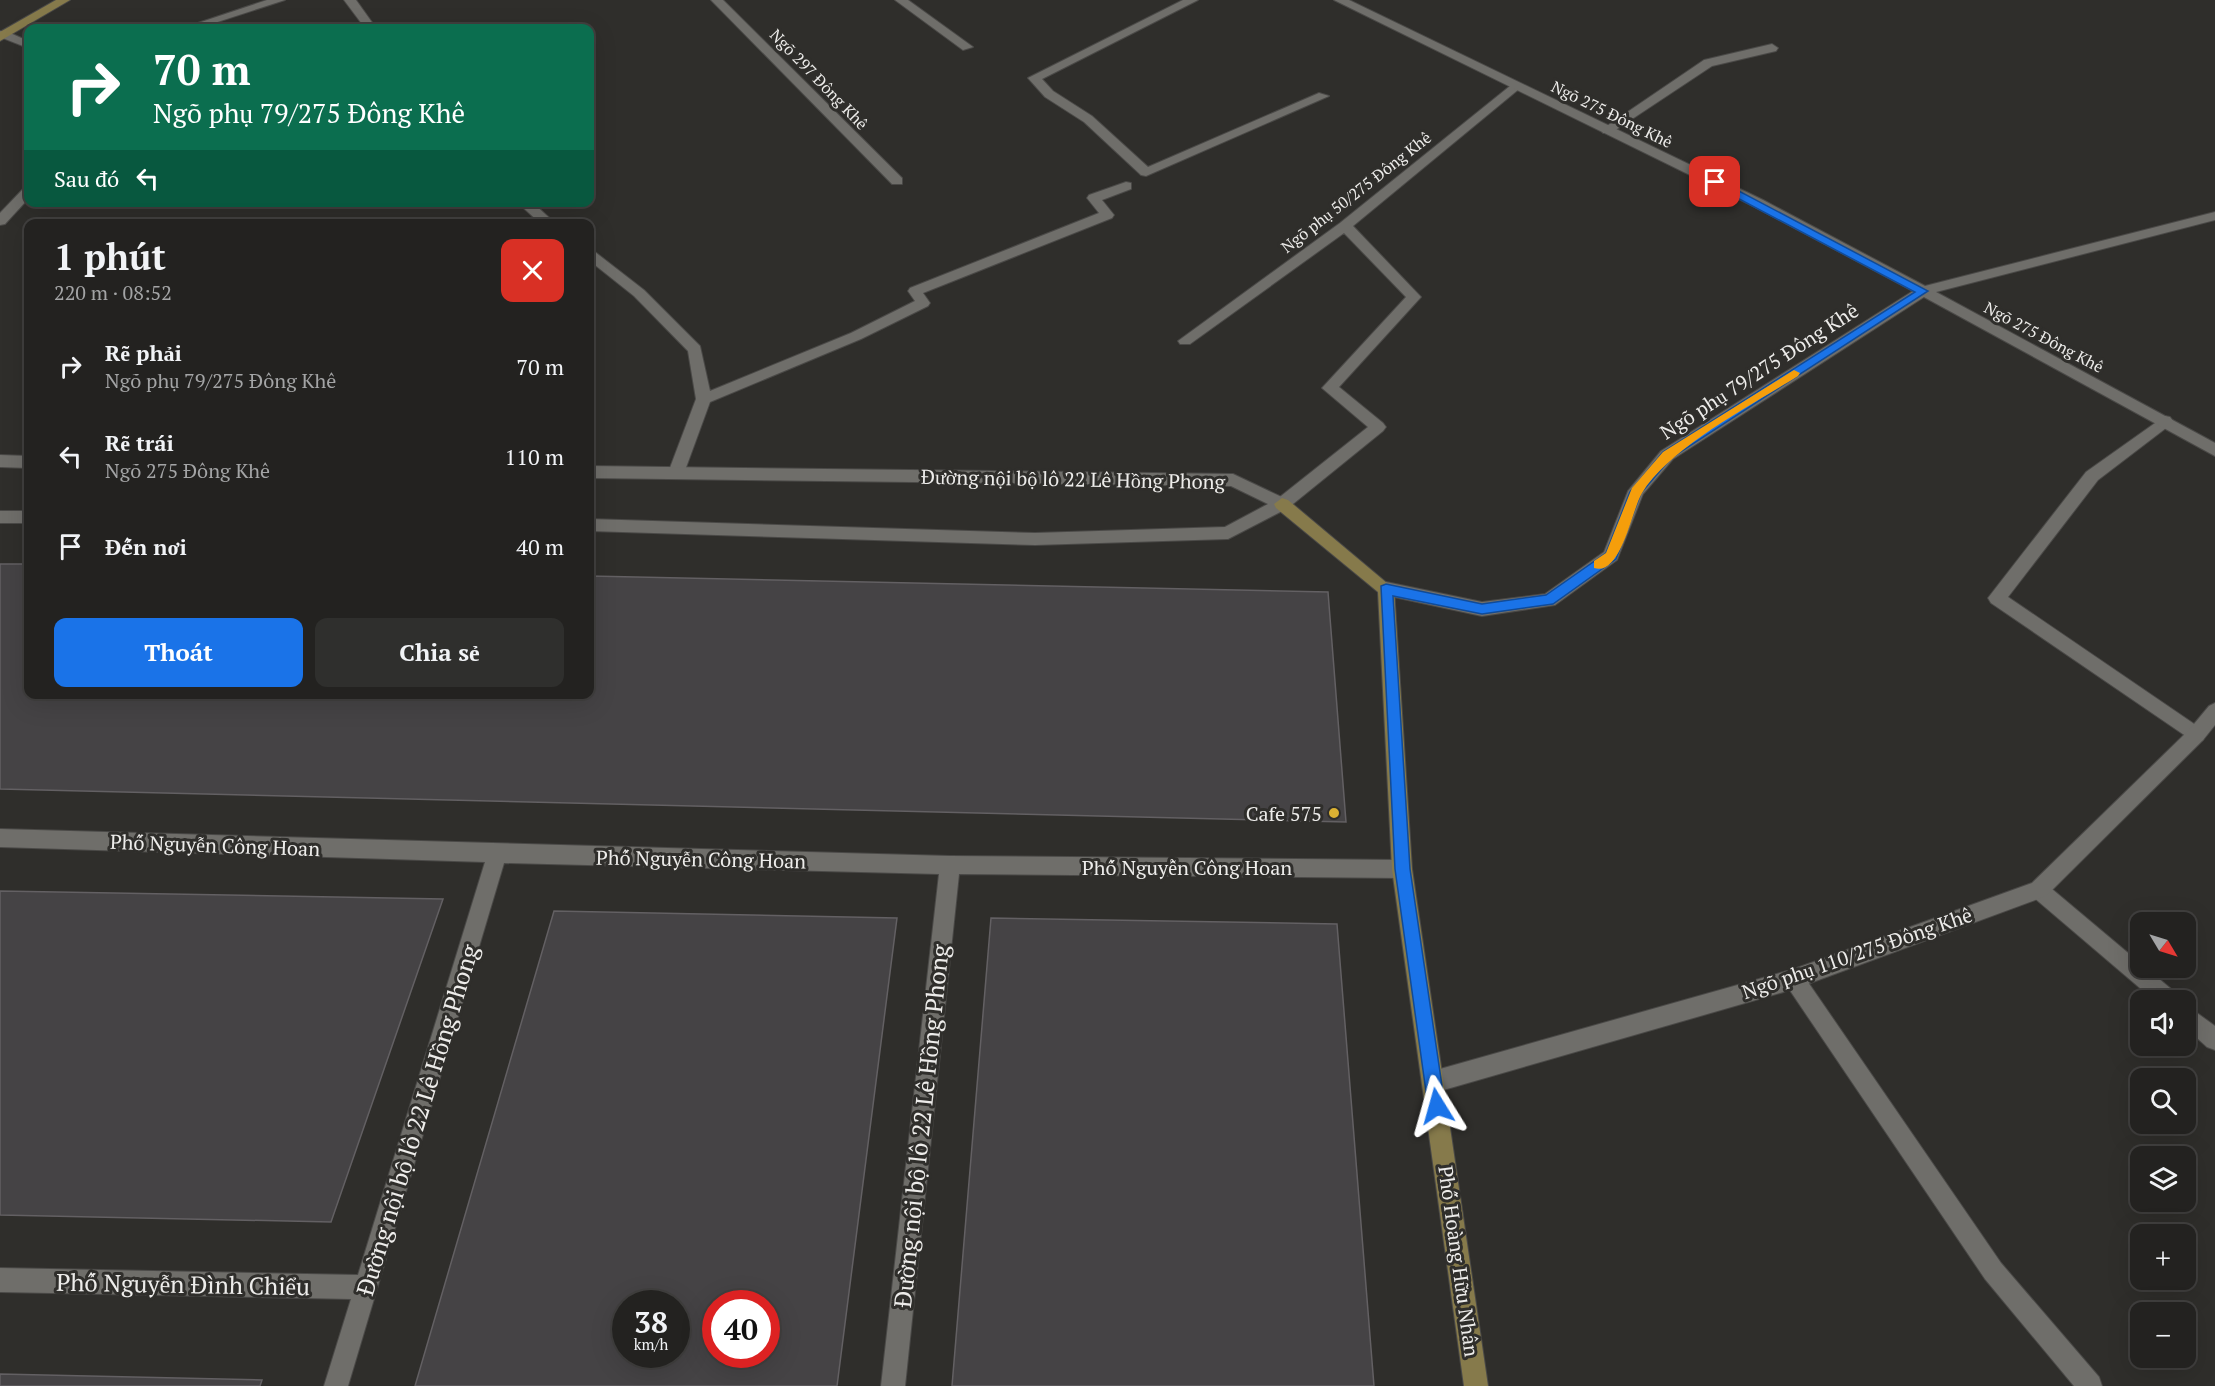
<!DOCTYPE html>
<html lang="vi">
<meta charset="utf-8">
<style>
body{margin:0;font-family:"PT Serif",serif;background:#2f2f2d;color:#f1f3f6;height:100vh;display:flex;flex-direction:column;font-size:22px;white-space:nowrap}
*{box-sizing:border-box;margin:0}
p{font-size:20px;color:#a3a4a5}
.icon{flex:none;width:33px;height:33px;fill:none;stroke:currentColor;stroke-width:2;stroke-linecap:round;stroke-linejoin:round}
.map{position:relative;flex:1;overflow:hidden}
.panel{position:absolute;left:24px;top:219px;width:570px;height:480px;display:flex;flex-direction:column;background:#232220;border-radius:12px;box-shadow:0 6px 24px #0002,0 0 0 2px #403f3e}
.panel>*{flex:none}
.hud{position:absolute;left:24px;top:24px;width:570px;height:183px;border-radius:12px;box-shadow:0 6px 24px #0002,0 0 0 2px #403f3e;background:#0b6e4f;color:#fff;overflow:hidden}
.needle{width:39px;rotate:128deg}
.tools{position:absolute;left:2130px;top:912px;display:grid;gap:12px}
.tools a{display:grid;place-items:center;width:66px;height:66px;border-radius:12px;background:#232220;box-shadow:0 6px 24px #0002,0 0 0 2px #403f3e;font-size:30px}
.speed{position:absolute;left:612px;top:1290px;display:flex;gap:12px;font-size:30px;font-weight:700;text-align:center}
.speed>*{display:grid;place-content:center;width:78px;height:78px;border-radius:50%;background:#232220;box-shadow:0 6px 24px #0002,0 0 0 2px #403f3e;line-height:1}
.speed small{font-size:15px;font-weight:400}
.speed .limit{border:9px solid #d22;background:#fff;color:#111}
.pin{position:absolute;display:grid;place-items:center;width:51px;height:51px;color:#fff;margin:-26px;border-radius:12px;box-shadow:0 3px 9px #0006}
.me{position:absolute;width:66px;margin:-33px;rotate:352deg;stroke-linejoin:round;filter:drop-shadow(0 0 4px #0008)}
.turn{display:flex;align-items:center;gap:21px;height:126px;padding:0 30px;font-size:27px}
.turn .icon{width:78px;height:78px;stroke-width:2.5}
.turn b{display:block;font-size:42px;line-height:51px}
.then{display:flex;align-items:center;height:57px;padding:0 30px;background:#0003;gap:12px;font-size:22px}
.round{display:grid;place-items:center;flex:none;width:63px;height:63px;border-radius:12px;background:#2f2f2d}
.overview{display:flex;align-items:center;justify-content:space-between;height:102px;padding:0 30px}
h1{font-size:36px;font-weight:600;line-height:45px}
.action{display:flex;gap:12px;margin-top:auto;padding:12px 30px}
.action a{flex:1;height:69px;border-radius:12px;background:#1a73e8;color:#fff;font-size:24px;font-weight:600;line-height:69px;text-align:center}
.action a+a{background:#2f2f2d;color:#f1f3f6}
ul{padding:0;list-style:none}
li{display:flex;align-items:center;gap:18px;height:90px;padding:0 30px}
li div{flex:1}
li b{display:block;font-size:22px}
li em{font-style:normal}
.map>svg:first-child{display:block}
.building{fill:#454345;stroke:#636063;stroke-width:1.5;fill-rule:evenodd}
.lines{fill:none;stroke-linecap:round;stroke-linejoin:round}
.lane-casing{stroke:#4a4947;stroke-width:2}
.street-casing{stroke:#4a4947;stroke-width:2}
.secondary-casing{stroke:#4a4947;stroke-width:2}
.lane{fill:#6f6e6a;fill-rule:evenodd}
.street{fill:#6f6e6a;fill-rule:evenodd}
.secondary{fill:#867a4b;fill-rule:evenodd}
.route{fill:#1a73e8;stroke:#114b97;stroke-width:1.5}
.slow{fill:#f59e0b}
.poi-dot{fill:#dcb233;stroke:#2f2e2b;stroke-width:2}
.labels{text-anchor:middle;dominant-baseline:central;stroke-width:6;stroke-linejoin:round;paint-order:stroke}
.far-street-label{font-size:16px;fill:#edecea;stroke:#2f2e2b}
.street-label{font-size:20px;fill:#edecea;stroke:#2f2e2b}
.poi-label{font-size:20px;fill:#edecea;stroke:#2f2e2b;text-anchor:end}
.near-street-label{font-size:24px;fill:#edecea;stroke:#2f2e2b}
</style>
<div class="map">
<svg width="2215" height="1386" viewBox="0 0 2215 1386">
<rect width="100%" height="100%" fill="#2f2e2b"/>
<path class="building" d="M0 564H28V694H590V576L1328 592 1346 822 0 789Z
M0 891 443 899 331 1222 0 1215Z
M554 911 897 918 837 1386H415ZM626 1304H676V1354H626ZM716 1304H766V1354H716Z
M991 918 1337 924 1374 1386H952Z
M0 1374 262 1380 260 1386H0Z"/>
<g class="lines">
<defs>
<path id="lane" d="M344 0H356L376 28H365Z
M711 0H723L902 178V184H892Z
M895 0H908L973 47 963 50Z
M1183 0H1198L1042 79 1053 91 1092 116 1148 167 1319 93 1329 96 1146 176 1141 175 1084 122 1045 97 1028 78Z
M1772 44 1778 48 1776 51 1712 66 1611 133H1603L1601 130 1704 60Z
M1515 82 1519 83V89L1353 226 1421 297 1339 387 1383 423 1386 427 1383 431 1288 508H1276L1274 504 1276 500 1368 427 1322 388 1406 297 1344 233 1190 344H1180L1178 341 1340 223Z
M1126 182 1131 183V189L1102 200 1114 215 1112 218 923 293 930 303 928 306 861 339 710 402 684 473 682 477H670L668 473 696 399 688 351 634 296 590 261V251L595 252 644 290 700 346 710 391 851 333 915 301 908 291 910 288 1099 213 1087 198 1089 195Z
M28 188V199L5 224 0 225V213L23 189Z
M517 202H532L556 224H541Z
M2165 416 2170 417 2173 421 2170 425 2098 480 2008 597 2203 730 2205 735 2203 740 2196 743 1991 603 1988 598 2086 472Z
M2039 881 2046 884 2140 963V968H2146L2176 993 2179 1000H2154L2032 896 2029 890 2032 884Z
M1794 969 1801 972 2001 1263 2099 1377 2102 1386H2074L1985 1279 1787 986 1784 979 1787 972Z
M2186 1005 2215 1026V1050L2207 1047 2186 1028Z"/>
<path id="street" d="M267 0H285L199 28H183Z
M1334 0H1349L1763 200 1925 286 2215 212V220L1936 292 2215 443V456L1924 297 1673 459 1643 494 1617 560 1555 605 1482 616 1380 594 1378 589 1380 584 1386 582 1482 602 1545 594 1604 552 1628 491 1661 451 1913 291 1753 206Z
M0 31 8 32 28 41V48L0 37Z
M0 455 28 456V468L0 467Z
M590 466 1233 474 1288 500 1290 504 1288 508 1228 539 1035 545 590 531V519L1035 533 1225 527 1268 504 1231 486 590 478Z
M0 511H28V523H0Z
M2215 703V725L2203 740 2046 896 1794 989 1433 1093 1425 1090 1422 1082 1425 1074 1433 1071 1794 969 2032 883 2189 730 2209 706Z
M0 829 950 856 1402 860 1409 863 1412 869 1409 875 1402 878 959 874 905 1386H881L939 874 504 863 348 1386H324L351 1299 0 1292V1268L358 1275 485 862 0 847Z"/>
<path id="secondary" d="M56 0H70L0 41V32Z
M1282 498 1288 500 1394 589 1412 869 1488 1386H1464L1392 869 1378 592 1276 508 1274 504Z"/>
</defs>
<use href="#lane" class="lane-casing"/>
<use href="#street" class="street-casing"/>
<use href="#secondary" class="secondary-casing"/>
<use href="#lane" class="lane"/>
<use href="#street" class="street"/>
<use href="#secondary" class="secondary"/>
</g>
<path class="route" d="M1711 180H1718L1928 291 1671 458 1641 493 1616 559 1553 604 1482 614 1393 596 1410 869 1445 1106 1443 1111 1437 1114 1431 1111 1428 1106 1395 869 1381 586 1386 584 1482 604 1546 595 1606 553 1630 492 1663 452 1915 292 1711 184Z"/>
<path class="slow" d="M1794 370 1800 373 1798 376C1752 405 1669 448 1642 493 1632 509 1621 577 1594 568V561L1606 553 1632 488 1663 452Z"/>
<circle class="poi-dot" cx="1334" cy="813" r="6"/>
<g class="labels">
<g class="far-street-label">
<text transform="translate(819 79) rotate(46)">Ngõ 297 Đông Khê</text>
<text transform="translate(1612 114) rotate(26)">Ngõ 275 Đông Khê</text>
<text transform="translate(1356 192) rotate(-38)">Ngõ phụ 50/275 Đông Khê</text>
<text transform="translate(2044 337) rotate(28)">Ngõ 275 Đông Khê</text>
</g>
<g class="street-label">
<text transform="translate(1759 371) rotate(-33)">Ngõ phụ 79/275 Đông Khê</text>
<text transform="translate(1073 479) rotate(1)">Đường nội bộ lô 22 Lê Hồng Phong</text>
<text transform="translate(215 845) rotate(2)">Phố Nguyễn Công Hoan</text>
<text transform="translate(701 859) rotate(1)">Phố Nguyễn Công Hoan</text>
<text x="1187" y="867">Phố Nguyễn Công Hoan</text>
<text transform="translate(1857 953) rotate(-19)">Ngõ phụ 110/275 Đông Khê</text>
<text transform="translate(1459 1261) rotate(82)">Phố Hoàng Hữu Nhân</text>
</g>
<g class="poi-label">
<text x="1322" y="813">Cafe 575</text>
</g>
<g class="near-street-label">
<text transform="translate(417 1120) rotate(-73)">Đường nội bộ lô 22 Lê Hồng Phong</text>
<text transform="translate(921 1126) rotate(-84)">Đường nội bộ lô 22 Lê Hồng Phong</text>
<text transform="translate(183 1284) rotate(1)">Phố Nguyễn Đình Chiểu</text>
</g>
</g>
</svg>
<div class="tools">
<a><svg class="needle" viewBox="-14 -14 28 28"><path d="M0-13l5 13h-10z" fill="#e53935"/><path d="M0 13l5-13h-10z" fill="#a3a4a5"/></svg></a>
<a><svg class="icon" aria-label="sound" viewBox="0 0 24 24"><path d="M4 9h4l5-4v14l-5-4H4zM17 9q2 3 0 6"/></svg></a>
<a><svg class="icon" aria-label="search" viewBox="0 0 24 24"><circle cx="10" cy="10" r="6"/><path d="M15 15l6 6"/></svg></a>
<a><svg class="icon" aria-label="layers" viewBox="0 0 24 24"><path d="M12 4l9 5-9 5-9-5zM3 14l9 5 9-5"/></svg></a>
<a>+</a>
<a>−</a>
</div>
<div class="speed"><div>38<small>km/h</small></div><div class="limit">40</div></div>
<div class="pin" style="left:1715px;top:182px;background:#d93025"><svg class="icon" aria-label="arrive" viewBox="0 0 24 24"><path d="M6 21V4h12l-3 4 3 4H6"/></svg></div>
<svg class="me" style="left:1437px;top:1106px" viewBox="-20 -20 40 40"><path d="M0-17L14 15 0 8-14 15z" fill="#1a73e8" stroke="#fff" stroke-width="4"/></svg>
<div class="hud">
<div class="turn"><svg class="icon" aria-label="right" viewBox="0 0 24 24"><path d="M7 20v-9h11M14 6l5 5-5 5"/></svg><div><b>70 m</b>Ngõ phụ 79/275 Đông Khê</div></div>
<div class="then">Sau đó<svg class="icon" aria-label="left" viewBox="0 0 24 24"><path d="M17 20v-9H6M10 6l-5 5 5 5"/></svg></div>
</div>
<section class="panel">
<div class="overview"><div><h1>1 phút</h1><p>220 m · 08:52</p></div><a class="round" style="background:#d93025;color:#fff"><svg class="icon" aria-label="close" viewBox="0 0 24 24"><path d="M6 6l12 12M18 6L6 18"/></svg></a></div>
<ul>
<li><svg class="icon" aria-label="right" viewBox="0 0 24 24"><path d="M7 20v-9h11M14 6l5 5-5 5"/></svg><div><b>Rẽ phải</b><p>Ngõ phụ 79/275 Đông Khê</p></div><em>70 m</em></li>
<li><svg class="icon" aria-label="left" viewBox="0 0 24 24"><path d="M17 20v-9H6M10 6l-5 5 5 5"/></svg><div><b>Rẽ trái</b><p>Ngõ 275 Đông Khê</p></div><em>110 m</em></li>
<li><svg class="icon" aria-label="arrive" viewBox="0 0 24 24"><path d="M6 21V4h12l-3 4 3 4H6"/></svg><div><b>Đến nơi</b></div><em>40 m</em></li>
</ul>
<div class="action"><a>Thoát</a><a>Chia sẻ</a></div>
</section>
</div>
